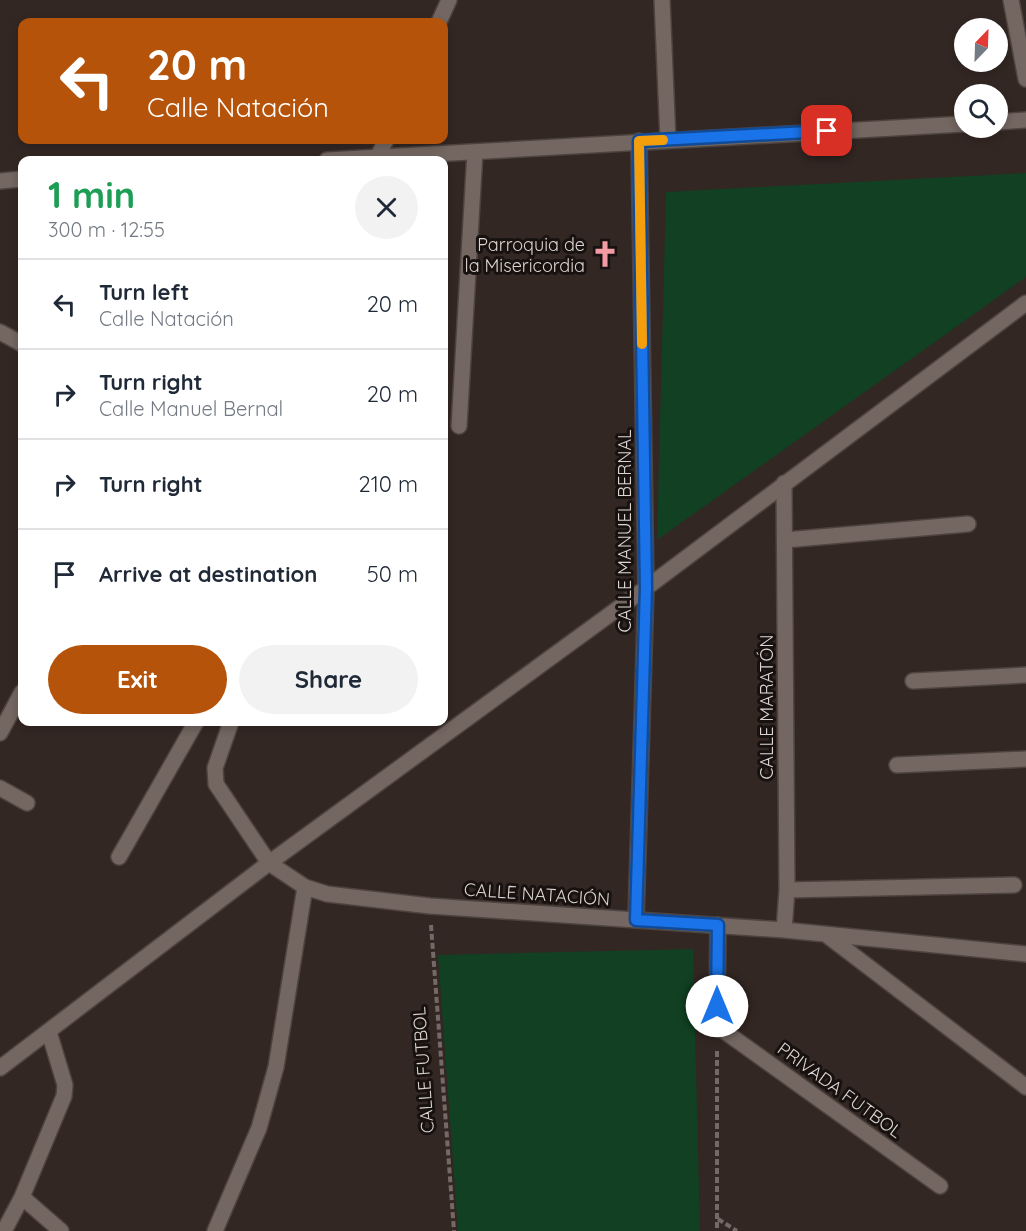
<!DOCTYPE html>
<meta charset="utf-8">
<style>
body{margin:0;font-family:Quicksand,sans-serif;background:#f2f2f3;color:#1f2937;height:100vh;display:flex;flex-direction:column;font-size:22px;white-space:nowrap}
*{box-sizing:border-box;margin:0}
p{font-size:20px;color:#747a83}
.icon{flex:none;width:33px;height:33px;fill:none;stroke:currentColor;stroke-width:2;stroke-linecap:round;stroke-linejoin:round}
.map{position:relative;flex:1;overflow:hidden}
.details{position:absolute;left:18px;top:156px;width:430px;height:570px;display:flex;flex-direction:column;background:#fff;border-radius:12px;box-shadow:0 3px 9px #0003}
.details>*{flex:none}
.banner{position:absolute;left:18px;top:18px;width:430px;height:126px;border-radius:12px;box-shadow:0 3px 9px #0003;background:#b45309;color:#fff;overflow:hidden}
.needle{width:39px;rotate:23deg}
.fabs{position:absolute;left:954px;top:18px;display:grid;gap:12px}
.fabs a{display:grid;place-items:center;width:54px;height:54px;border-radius:50%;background:#fff;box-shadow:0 3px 9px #0003;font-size:30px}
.pin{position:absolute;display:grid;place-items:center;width:51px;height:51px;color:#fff;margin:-26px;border-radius:12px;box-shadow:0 3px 9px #0006}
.me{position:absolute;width:66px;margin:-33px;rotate:0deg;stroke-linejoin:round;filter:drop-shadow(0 0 4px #0008)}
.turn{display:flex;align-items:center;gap:21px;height:126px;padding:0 30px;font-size:27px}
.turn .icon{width:78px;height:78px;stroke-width:2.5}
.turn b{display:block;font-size:42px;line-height:51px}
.round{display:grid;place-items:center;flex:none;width:63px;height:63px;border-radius:32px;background:#f2f2f3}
.overview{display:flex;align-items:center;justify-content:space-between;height:102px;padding:0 30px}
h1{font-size:36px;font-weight:800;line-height:45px;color:#1e9e55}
.cta{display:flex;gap:12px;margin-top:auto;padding:12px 30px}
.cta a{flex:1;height:69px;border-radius:36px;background:#b45309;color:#fff;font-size:24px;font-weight:800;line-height:69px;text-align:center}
.cta a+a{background:#f2f2f3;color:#1f2937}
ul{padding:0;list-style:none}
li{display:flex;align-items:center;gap:18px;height:90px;padding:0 30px;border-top:2px solid #e0e1e3}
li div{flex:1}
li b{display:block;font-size:22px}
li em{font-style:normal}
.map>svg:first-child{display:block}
.green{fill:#114022}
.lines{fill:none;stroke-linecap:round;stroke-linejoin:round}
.minor-casing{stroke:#4d433f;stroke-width:18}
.secondary-casing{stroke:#4d433f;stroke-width:18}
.path{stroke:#746966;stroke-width:4;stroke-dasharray:6 3;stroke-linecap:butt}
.minor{stroke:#746660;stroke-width:15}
.secondary{stroke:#746660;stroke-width:15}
.route-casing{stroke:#114b97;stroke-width:15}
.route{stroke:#1a73e8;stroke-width:10}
.slow{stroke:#f59e0b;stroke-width:10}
.labels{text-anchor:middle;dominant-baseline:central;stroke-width:6;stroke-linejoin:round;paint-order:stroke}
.poi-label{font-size:18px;fill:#dcd4d1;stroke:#171210;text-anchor:end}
.street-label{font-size:18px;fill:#dcd4d1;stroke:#171210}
</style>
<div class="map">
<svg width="1026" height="1231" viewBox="0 0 1026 1231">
<rect width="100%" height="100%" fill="#332723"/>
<path class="green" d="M1026 173V277L657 540 666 192Z
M693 949 700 1231H458L438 955Z"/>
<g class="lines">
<defs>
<path id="minor" d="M662 0 668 140
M1011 0 1026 79
M439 22 449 0
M376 160 386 140
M0 332 22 344
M459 426 475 152
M784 483 787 890 784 930
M785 540 968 524
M913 681 1026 675
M231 722 215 768 216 784 269 863 305 887 327 894 430 906 784 930 1026 954
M0 733 22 692
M897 765 1026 759
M0 788 27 803
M119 857 196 722
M787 890 1014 885
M636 920 646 588 639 141
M718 925 717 1026 940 1186
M828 936 1026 1087
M22 1197 61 1231
M4 1231 22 1197 64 1096 65 1085 49 1032
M215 1231 259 1128 276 1067 305 887"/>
<path id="secondary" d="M998 122 1026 120
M327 160 964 124
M0 181 22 179
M0 1068 269 863 646 588 1026 303"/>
</defs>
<use href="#minor" class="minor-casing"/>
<use href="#secondary" class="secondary-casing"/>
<path class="path" d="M431 925 454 1231
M717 1051V1231
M718 1219 737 1231"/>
<use href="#minor" class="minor"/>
<use href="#secondary" class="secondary"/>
</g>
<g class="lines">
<defs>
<path id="route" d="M717 1006 718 925 636 920 646 588 639 141 827 131"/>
</defs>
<use href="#route" class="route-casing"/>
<use href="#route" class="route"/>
<path class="slow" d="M642 344 639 141 663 140"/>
</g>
<defs>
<symbol id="church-bare" viewBox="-9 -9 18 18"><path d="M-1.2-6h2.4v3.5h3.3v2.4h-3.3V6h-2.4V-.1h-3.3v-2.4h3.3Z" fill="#f49aa5" stroke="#171210" stroke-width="2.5" paint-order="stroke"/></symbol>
</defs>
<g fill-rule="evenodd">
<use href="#church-bare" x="586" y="235" width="38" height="38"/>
</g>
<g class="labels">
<g class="poi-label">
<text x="585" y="244">Parroquia de<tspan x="585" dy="21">la Misericordia</tspan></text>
</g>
<g class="street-label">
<text transform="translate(624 531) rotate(-90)">CALLE MANUEL BERNAL</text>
<text transform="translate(766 707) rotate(-90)">CALLE MARATÓN</text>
<text transform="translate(537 894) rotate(4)">CALLE NATACIÓN</text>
<text transform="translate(423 1070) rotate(-94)">CALLE FUTBOL</text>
<text transform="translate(840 1090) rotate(36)">PRIVADA FUTBOL</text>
</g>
</g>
</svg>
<div class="fabs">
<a><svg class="needle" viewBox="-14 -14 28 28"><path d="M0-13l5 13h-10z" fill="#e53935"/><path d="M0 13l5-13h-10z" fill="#747a83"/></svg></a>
<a><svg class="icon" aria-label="search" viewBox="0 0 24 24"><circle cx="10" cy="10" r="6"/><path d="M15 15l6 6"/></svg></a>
</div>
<div class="pin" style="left:827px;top:131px;background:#d93025"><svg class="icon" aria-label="arrive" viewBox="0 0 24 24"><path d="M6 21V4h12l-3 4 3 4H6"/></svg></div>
<svg class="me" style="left:717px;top:1006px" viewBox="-20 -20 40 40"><circle r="19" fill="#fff"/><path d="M0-13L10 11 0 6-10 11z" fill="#1a73e8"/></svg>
<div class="banner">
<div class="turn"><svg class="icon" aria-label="left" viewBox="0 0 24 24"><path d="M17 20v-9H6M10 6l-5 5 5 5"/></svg><div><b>20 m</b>Calle Natación</div></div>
</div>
<section class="details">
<div class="overview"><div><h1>1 min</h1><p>300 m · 12:55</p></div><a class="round"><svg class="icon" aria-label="close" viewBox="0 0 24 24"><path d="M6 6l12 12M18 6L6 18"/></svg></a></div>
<ul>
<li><svg class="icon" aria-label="left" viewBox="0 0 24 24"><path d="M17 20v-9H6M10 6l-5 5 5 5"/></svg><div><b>Turn left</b><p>Calle Natación</p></div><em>20 m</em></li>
<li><svg class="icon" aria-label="right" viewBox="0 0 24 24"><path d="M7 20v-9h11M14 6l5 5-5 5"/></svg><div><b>Turn right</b><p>Calle Manuel Bernal</p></div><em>20 m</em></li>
<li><svg class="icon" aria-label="right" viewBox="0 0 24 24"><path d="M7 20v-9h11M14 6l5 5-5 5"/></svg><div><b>Turn right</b></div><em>210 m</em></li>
<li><svg class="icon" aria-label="arrive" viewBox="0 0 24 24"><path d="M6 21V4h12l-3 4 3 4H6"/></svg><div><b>Arrive at destination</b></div><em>50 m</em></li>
</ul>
<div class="cta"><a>Exit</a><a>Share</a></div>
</section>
</div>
